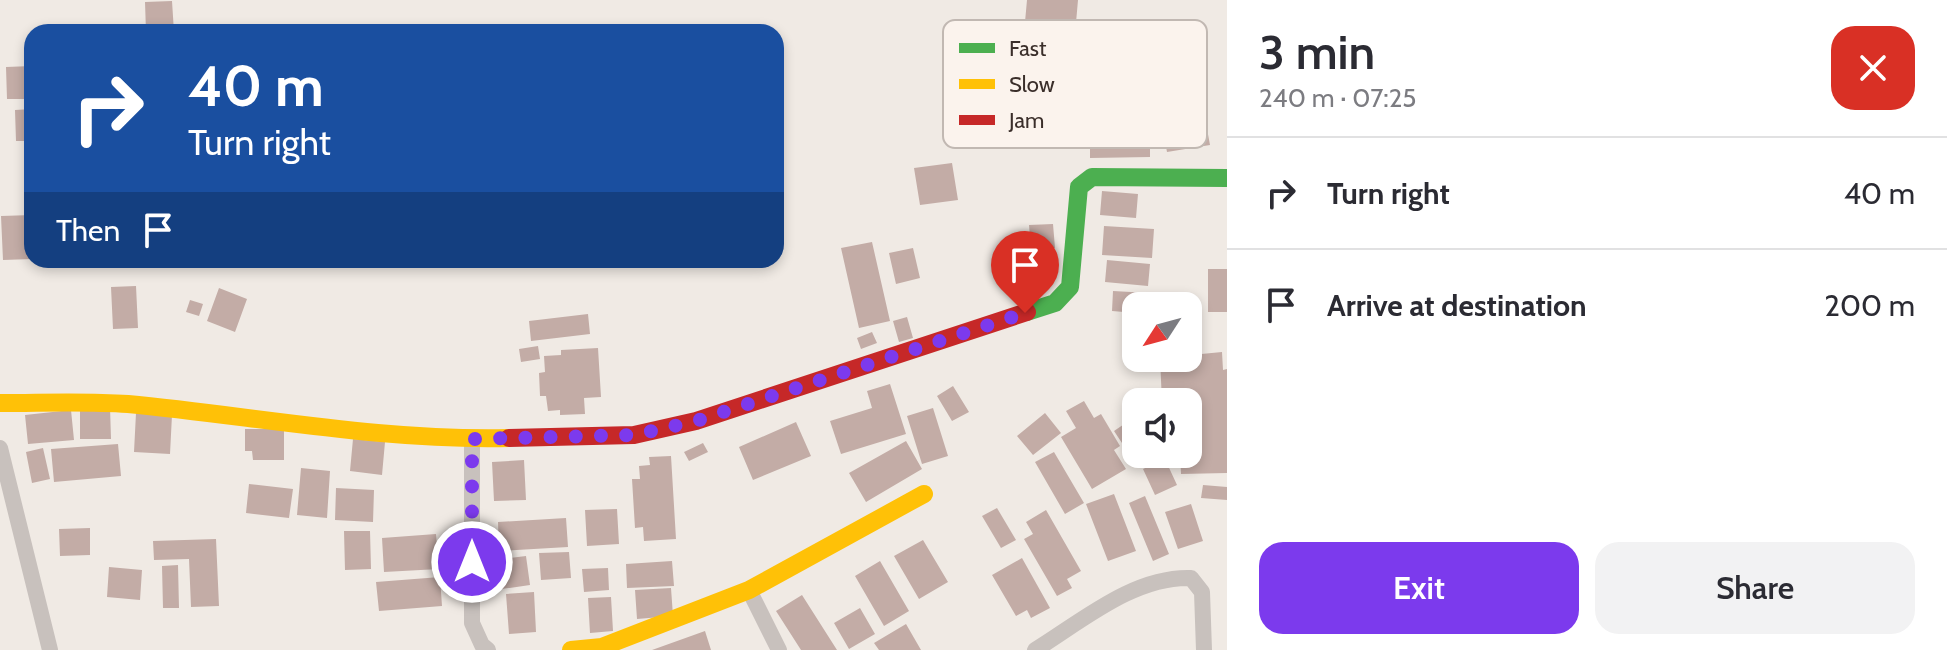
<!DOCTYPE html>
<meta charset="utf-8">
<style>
body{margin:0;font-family:Cabin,sans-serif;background:#f2f2f3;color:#2b2b33;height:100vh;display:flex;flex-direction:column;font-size:30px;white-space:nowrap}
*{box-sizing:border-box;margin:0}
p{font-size:26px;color:#7c7c81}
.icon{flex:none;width:44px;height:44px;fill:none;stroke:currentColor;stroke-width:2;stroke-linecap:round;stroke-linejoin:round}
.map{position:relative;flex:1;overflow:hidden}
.drawer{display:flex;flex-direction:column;background:#fff;width:720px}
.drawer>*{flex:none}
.hud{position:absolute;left:24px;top:24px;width:760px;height:244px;border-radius:24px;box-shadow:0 4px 12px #0003;background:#1a4fa0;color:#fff;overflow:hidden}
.needle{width:52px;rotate:234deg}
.buttons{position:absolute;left:1122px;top:292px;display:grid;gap:16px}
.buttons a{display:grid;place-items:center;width:80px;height:80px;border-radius:16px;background:#fff;box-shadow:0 4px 12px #0003;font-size:40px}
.pin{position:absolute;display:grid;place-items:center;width:68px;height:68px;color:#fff;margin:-82px -34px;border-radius:50% 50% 50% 0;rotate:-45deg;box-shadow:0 0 8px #0007}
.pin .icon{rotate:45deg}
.me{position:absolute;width:88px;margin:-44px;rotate:0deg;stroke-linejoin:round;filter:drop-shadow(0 0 6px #0008)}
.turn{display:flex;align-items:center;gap:28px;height:168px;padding:0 32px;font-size:36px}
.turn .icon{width:104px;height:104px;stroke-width:2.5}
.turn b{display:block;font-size:56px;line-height:68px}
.then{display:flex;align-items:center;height:76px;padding:0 32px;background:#0003;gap:16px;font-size:30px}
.round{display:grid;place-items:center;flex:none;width:84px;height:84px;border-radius:24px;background:#f2f2f3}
.head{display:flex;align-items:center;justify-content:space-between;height:136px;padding:0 32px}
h1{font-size:48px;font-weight:600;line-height:60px}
.primary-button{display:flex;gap:16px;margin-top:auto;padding:16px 32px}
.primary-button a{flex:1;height:92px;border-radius:24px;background:#7c3aed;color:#fff;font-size:32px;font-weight:600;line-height:92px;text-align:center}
.primary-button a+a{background:#f2f2f3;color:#2b2b33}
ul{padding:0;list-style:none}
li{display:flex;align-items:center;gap:24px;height:112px;padding:0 32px;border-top:2px solid #e1e1e2}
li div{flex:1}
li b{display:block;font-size:30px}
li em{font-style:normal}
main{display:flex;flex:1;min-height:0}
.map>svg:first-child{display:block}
.building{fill:#c3aca6}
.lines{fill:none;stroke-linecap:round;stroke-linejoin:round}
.street{stroke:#c8c1bd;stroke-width:16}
.fast{stroke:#4caf50;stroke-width:18}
.slow{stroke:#ffc107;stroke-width:18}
.jam{stroke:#c62828;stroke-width:18}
.route{stroke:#7c3aed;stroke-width:14;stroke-dasharray:0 25.2}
.key{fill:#fbf3ed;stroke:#c1b8b2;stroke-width:2}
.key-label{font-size:22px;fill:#3a2e2a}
</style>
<main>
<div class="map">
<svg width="1227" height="650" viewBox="0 0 1227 650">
<rect width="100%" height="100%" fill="#f0eae4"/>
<path class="building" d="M1027 0H1078L1075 34 1043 31 1044 24 1025 22Z
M172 1 174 32H146L145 2Z
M32 66V99H7L6 67Z
M32 109V141H16L15 110Z
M1204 113 1210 145 1167 152 1161 120Z
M1090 129H1150V157L1090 158Z
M952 163 958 200 920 205 914 168Z
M1102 191 1138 194 1136 218 1100 215Z
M32 215V259L3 260 1 216Z
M1053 224 1055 248 1031 249 1029 225Z
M1104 226 1154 229 1152 258 1102 255Z
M872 242 890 321 859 328 841 248Z
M913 248 920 278 896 284 889 253Z
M1107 260 1150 264 1148 286 1105 282Z
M1208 269H1227V312H1208Z
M136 286 138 328 113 329 111 287Z
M219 288 247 299 235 332 207 321Z
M1113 291 1149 293V306H1136V313L1112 311Z
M190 300 203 304 199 316 186 312Z
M588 314 590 334 531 341 529 321Z
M907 317 913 338 899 342 893 321Z
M872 332 877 343 861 349 857 338Z
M538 346 540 359 521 362 519 349Z
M598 348 601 397 584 398 585 414 560 415V410L548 411 546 396H540L539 373 545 372 544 356 561 355V350Z
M1222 352 1223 370 1227 369V473L1181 474 1180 454H1188V402H1162L1160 358Z
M890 384 906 434 841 454 830 421 872 408 867 391Z
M953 386 969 412 952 421 937 396Z
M1084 401 1094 418 1101 414 1120 446 1114 450 1126 469 1092 489 1061 437 1076 428 1066 411Z
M80 407H110L111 439H80Z
M933 408 948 456 922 464 907 416Z
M71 410 74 440 28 444 25 415Z
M136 413 172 415 170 454 134 452Z
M1045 413 1061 433 1033 455 1017 436Z
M1136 416V454H1152L1136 464 1114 431Z
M796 422 811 456 753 480 739 447Z
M245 429H284V460H253L252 451H245Z
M353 439 385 442 382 475 350 471Z
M906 441 922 469 866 502 849 473Z
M703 443 708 452 689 461 684 452Z
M118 444 121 476 54 482 51 449Z
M43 448 50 479 32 483 26 452Z
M1054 452 1084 503 1065 514 1035 462Z
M671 456 676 539 644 541 643 527 635 528 632 479H640L639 466 650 465 649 457Z
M1165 459 1177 485 1155 495 1143 469Z
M524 460 526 500 494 501 492 462Z
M301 468 330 471 327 518 297 515Z
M249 484 293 489 289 518 246 513Z
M1203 485 1227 487V500L1201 498Z
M336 488 374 490 373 522 335 520Z
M1114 494 1136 551 1108 561 1086 504Z
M1145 496 1169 554 1153 561 1129 503Z
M1191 504 1203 541 1178 549 1165 512Z
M997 508 1016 540 1001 548 982 516Z
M617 509 619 544 587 546 585 510Z
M1046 510 1081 571 1067 579 1072 588 1057 596 1024 539 1033 534 1026 522Z
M566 518 568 547 499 551 498 522Z
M90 528V555L60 556 59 529Z
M344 531H370L371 569 345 570Z
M436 534 439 569 384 572 382 538Z
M216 539 219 606 191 607 189 559 154 560 153 541Z
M923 540 948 582 919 599 894 556Z
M569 552 571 578 541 580 539 553Z
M526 556 530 585 488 591 484 561Z
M1022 558 1050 608 1031 618 1027 610 1016 616 992 575Z
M672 561 674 586 627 588 626 564Z
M880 561 909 611 884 626 855 576Z
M178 565 179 608H163L162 566Z
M109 567 142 570 140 600 107 597Z
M608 568 609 590 584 592 582 569Z
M440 577 442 606 379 611 376 582Z
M671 588 673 616 637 619 635 590Z
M534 592 536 632 509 634 506 594Z
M802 595 837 650H801L776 611Z
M611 597 613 631 590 633 588 598Z
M860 608 875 634 849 649 834 623Z
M906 624 921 650H879L874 643Z
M705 631 711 650H652Z"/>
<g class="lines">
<path class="street" d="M472 439V623L482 645 488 650
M0 448 50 650
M749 590 779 650
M1035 650C1082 621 1134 576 1191 578L1202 592 1204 650"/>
<path class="fast" d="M1027 312 1055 303 1070 287 1079 187 1092 177 1227 178"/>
<path class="slow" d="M0 403C42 403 86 401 128 404 254 416 381 441 509 438
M571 650 602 647 749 590 924 494"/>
<path class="jam" d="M509 438 634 435 696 421 1027 312"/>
</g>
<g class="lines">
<path class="route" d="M472 562V439L634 435 696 421 1025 313"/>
</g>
<rect x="943" y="20" width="264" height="128" rx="12" class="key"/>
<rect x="959" y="43" width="36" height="10" fill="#4caf50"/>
<rect x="959" y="79" width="36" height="10" fill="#ffc107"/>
<rect x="959" y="115" width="36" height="10" fill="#c62828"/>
<g class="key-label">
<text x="1009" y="56">Fast</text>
<text x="1009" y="92">Slow</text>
<text x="1009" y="128">Jam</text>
</g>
</svg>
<div class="buttons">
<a><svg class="needle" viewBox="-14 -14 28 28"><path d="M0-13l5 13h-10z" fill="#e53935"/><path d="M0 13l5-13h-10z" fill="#7c7c81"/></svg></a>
<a><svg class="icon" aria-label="sound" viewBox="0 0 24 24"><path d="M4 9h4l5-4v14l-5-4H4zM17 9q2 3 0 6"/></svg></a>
</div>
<div class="pin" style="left:1025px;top:313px;background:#d93025"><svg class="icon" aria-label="arrive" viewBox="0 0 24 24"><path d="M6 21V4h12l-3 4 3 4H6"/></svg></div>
<svg class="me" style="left:472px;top:562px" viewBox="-20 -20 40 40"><circle r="17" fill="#7c3aed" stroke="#fff" stroke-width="3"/><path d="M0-11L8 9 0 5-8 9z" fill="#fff"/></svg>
<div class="hud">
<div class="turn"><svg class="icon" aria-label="right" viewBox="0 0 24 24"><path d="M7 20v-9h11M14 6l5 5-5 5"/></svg><div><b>40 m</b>Turn right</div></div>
<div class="then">Then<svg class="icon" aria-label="arrive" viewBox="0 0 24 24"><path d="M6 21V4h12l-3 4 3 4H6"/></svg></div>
</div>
</div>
<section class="drawer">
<div class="head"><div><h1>3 min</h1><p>240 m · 07:25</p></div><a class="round" style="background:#d93025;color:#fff"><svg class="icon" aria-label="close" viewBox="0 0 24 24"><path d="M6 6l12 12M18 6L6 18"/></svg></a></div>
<ul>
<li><svg class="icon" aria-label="right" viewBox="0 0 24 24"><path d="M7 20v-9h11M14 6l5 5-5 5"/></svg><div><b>Turn right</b></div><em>40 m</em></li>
<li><svg class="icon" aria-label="arrive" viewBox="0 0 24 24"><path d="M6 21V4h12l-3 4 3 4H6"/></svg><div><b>Arrive at destination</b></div><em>200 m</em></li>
</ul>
<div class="primary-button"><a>Exit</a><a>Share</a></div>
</section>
</main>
